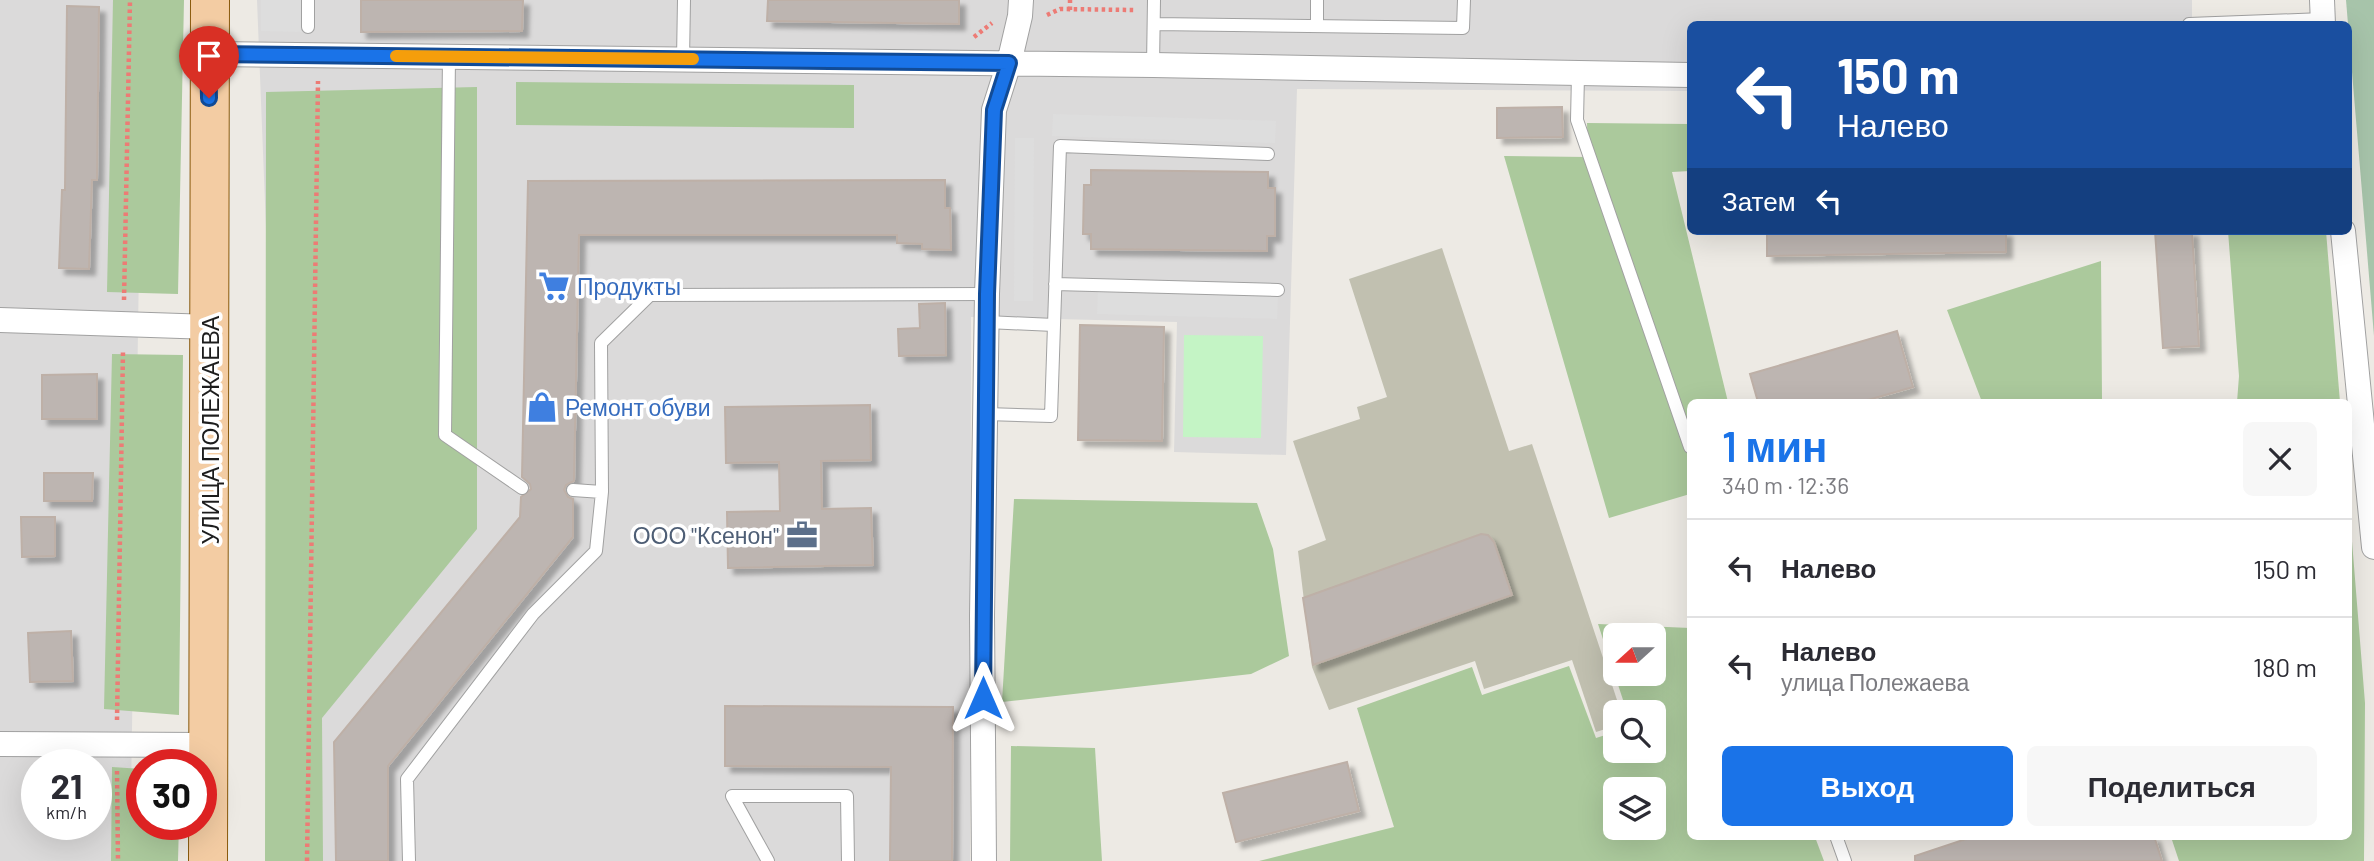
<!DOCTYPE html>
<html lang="ru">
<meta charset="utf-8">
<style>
body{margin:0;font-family:Barlow,sans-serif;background:#f7f7f7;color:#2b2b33;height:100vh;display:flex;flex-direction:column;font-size:26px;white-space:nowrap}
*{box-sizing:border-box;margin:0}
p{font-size:23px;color:#7c7c81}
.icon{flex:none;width:38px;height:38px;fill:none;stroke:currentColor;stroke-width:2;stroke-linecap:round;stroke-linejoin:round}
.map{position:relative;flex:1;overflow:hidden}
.sheet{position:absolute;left:1687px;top:399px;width:665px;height:441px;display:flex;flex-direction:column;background:#fff;border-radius:10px;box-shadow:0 7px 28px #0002}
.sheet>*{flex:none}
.top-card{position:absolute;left:1687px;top:21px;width:665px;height:214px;border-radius:10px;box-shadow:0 7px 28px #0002;background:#1a4fa0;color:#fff;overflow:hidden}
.needle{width:46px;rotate:249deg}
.buttons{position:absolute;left:1603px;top:623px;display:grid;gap:14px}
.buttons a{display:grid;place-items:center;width:63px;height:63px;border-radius:10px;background:#fff;box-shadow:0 7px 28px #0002;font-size:35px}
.speed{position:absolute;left:21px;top:749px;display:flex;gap:14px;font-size:35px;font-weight:700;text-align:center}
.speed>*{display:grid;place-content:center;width:91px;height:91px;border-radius:50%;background:#fff;box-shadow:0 7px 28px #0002;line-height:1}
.speed small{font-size:18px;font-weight:400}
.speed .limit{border:10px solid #d22;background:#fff;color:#111}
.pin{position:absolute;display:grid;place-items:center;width:60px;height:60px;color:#fff;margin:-72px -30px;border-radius:50% 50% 50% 0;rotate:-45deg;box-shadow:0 0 7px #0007}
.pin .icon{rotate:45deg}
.me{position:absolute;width:77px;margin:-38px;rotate:0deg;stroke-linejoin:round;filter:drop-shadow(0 0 5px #0008)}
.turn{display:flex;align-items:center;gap:24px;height:147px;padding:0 35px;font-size:32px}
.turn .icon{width:91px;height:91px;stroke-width:2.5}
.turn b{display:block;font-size:49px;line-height:60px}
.then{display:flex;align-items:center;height:66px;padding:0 35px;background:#0003;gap:14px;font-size:26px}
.round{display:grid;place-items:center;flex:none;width:74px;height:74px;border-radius:10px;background:#f7f7f7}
.headline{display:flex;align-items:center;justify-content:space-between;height:119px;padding:0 35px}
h1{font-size:42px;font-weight:600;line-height:52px;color:#1a73e8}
.cta{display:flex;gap:14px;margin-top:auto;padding:14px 35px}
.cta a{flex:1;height:80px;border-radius:10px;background:#1a73e8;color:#fff;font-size:28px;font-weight:600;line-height:80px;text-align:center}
.cta a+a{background:#f7f7f7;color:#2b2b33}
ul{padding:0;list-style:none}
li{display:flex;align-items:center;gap:21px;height:98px;padding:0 35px;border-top:2px solid #e1e1e2}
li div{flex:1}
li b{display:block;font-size:26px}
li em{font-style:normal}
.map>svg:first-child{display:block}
.residential{fill:#dbdada;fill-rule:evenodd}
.construction{fill:#c1c0b0}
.forest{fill:#abc99c;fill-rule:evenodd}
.cemetery{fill:#a7c4aa}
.park{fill:#c4f4c5}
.parking{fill:#ddd}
.building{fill:#bdb5b1;stroke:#beb0a7;stroke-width:2;filter:url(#shadow)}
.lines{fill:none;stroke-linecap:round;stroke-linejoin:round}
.lane-casing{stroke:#a1a1a1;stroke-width:14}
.street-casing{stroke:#a1a1a1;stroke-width:26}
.primary-casing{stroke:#895a0d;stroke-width:40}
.path{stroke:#ed7b75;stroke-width:4.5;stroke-dasharray:3.5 3.5;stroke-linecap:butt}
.lane{stroke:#fff;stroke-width:12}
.street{stroke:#fff;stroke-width:24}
.primary{stroke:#f3cca3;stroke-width:38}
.route-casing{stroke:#114b97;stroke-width:18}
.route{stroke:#1a73e8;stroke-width:12}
.slow{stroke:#f59e0b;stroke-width:12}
.labels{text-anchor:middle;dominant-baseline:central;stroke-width:7;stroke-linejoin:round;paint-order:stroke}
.shop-label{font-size:23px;fill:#366cbe;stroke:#fff;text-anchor:start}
.street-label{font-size:23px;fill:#1d1d1d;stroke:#fff}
.service-label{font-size:23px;fill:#4e5e75;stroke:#fff;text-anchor:end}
</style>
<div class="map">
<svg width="2374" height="861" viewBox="0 0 2374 861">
<defs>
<filter id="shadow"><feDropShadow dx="6" dy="6" stdDeviation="2" flood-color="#0004"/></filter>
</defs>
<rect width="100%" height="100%" fill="#edeae4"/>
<path class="residential" d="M0 0H143L130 861H0ZM37 765H96V824H37Z
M257 0H2192V24H1690V91L1297 89 1286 455 1174 452 1177 322 971 317 970 861H291Z"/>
<path class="construction" d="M1442 248 1509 451 1532 444 1621 712H1615V726L1596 732 1572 660 1484 689 1475 661 1329 710 1312 667 1298 551 1326 540 1293 441 1360 419 1357 407 1387 397 1349 279Z"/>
<path class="forest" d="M113 0H184L178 294 107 292Z
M516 82 854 85V128L516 125Z
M477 87V529L322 718 323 861H265L266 92Z
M1587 123 1690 124V171L1672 172 1728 402H1690V494L1609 518 1504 156 1588 157Z
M2228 231H2326L2340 402H2237L2239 376Z
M2101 261 2102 400 1982 402 1947 310Z
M112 354 183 355 179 715 104 709Z
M1014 499 1257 503 1273 549 1289 656 1251 674 1002 702Z
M2349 504 2365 703 2364 861H2179L2171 837 2348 836Z
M1598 624 1690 628V836L1815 837 1824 861H1259L1394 827 1357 708 1472 667 1482 695 1569 666 1596 738 1615 732V751H1654V712H1627ZM1615 635H1654V674H1615ZM1615 789H1654V828H1615Z
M1011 746 1095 748 1102 861H1010Z
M112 767 142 769V824H179L178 861H111Z"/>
<path class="cemetery" d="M2346 0H2374V336Z"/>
<path class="park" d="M1184 335 1263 336 1261 438 1183 437Z"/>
<path class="parking" d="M261 0H303V32L261 31Z
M1053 114 1276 121 1275 143 1052 136Z
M1015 138H1034L1033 301H1014Z
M1098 291 1278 296 1277 319 1097 314Z"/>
<path class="building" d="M361 0H523L522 31 361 32Z
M768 0H959V24L767 21Z
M67 6 99 7 97 180H92L89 269 59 268 62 190H65Z
M1562 107 1563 137 1497 138V108Z
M1091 170 1268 172V188H1275V236H1267V251L1091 249V234H1083L1084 185H1091Z
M945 180V208H950L951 250 922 249V244L897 243V235H579L574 481 566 485 564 490 568 497 573 499V537L388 766V861H336L334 742 520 517 521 497 531 489 530 484 522 477 528 181Z
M1767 231H2006V252L1767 256Z
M2155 231H2192L2199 346 2163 348Z
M945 303 946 355 899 356 898 329 920 328 919 304Z
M1080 325 1164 327 1162 441 1078 440Z
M1897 331 1913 387 1861 402H1758L1750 374Z
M97 374V419H42V375Z
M870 405 871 460 821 461 822 509 871 508 873 565 728 568 727 512 780 511 779 462 726 463 725 407Z
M44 473H93L92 501H44Z
M21 517H55V556L22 557Z
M1481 534 1488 535 1494 542 1512 595 1313 665 1303 598Z
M71 631 73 681 30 682 28 633Z
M725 706 953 707 952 861H890L891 767 725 766Z
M1347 762 1359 811 1236 842 1223 793Z
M1975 836H2154L2162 861H1915V856Z"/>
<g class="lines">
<defs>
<path id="lane" d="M1317 0V26
M1154 24 1463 28 1464 0
M2189 24 2323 19
M308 27V0
M449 56 445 435 522 488
M683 59 684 0
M1153 65 1154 0
M1578 75 1577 120 1690 447
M1055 284 1278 290
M987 322 1054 325 1060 146 1268 154
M986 414 1051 416 1054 325
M573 490 602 492
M1836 836 1845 861
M409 861 407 779 533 614 596 551 602 492 601 343 650 295 987 294
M768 861 732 796H847L848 861"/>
<path id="street" d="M2322 0 2323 24
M208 54 1153 65 1690 75
M2343 231 2374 547
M0 320 211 327
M0 744 207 745
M984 861 982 616 987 294 994 110 1009 63 1020 16 1021 0"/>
<path id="primary" d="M208 861 210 0"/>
</defs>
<use href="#lane" class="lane-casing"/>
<use href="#street" class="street-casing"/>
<use href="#primary" class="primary-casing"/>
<path class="path" d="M1070 10V0
M1047 15 1060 9 1135 10
M974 37 992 23
M124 300 130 0
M117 720 123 351
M117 771 118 861
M307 861 318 81"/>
<use href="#lane" class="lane"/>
<use href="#street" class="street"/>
<use href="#primary" class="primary"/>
</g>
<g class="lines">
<defs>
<path id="route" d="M209 98 208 54 1009 63 994 110 987 294 983 698"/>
</defs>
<use href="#route" class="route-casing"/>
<use href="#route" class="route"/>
<path class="slow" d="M396 56 693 59"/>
</g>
<defs>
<symbol id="supermarket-bare" viewBox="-9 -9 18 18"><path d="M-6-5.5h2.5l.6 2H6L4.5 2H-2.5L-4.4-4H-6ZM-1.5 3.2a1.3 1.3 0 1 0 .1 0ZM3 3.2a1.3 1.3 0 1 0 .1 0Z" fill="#3f7fe0" stroke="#fff" stroke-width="2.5" paint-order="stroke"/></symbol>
<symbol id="shop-bare" viewBox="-9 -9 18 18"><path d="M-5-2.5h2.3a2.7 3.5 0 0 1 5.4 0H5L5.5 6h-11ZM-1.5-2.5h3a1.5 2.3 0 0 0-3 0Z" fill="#3f7fe0" stroke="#fff" stroke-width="2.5" paint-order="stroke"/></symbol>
<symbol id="office-bare" viewBox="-9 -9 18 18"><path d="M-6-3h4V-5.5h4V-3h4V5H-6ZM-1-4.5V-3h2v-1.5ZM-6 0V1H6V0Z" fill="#5c6f8a" stroke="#fff" stroke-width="2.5" paint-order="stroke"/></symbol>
</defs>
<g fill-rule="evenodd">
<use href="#supermarket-bare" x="532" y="264" width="44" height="44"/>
<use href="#shop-bare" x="520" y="385" width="44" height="44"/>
<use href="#office-bare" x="780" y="513" width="44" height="44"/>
</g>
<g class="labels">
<g class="shop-label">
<text x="577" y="286">Продукты</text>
<text x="565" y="407">Ремонт обуви</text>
</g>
<g class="street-label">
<text transform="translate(210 430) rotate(-90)">УЛИЦА ПОЛЕЖАЕВА</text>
</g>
<g class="service-label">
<text x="779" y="535">ООО "Ксенон"</text>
</g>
</g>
</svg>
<div class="buttons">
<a><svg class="needle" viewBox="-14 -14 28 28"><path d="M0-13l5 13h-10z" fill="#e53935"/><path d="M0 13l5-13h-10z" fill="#7c7c81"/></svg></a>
<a><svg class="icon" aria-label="search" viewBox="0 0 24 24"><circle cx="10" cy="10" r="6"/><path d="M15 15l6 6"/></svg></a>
<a><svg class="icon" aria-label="layers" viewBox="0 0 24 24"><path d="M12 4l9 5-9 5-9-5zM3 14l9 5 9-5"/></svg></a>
</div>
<div class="speed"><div>21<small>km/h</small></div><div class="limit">30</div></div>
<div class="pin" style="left:209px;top:98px;background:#d93025"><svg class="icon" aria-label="arrive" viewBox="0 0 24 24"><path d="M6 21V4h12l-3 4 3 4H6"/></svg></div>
<svg class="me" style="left:983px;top:698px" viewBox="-20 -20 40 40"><path d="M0-17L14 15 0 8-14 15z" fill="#1a73e8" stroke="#fff" stroke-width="4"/></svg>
<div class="top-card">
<div class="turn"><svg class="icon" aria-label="left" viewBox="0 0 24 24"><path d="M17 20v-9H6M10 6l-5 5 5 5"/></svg><div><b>150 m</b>Налево</div></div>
<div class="then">Затем<svg class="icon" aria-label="left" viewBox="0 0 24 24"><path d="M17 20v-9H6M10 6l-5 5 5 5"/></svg></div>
</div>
<section class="sheet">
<div class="headline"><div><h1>1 мин</h1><p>340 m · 12:36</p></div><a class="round"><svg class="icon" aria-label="close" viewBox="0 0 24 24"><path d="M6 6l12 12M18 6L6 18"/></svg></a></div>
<ul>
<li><svg class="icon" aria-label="left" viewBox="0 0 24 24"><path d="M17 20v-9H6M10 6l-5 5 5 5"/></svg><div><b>Налево</b></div><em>150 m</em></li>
<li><svg class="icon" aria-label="left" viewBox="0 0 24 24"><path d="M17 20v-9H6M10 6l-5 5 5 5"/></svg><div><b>Налево</b><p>улица Полежаева</p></div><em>180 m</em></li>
</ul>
<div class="cta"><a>Выход</a><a>Поделиться</a></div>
</section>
</div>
